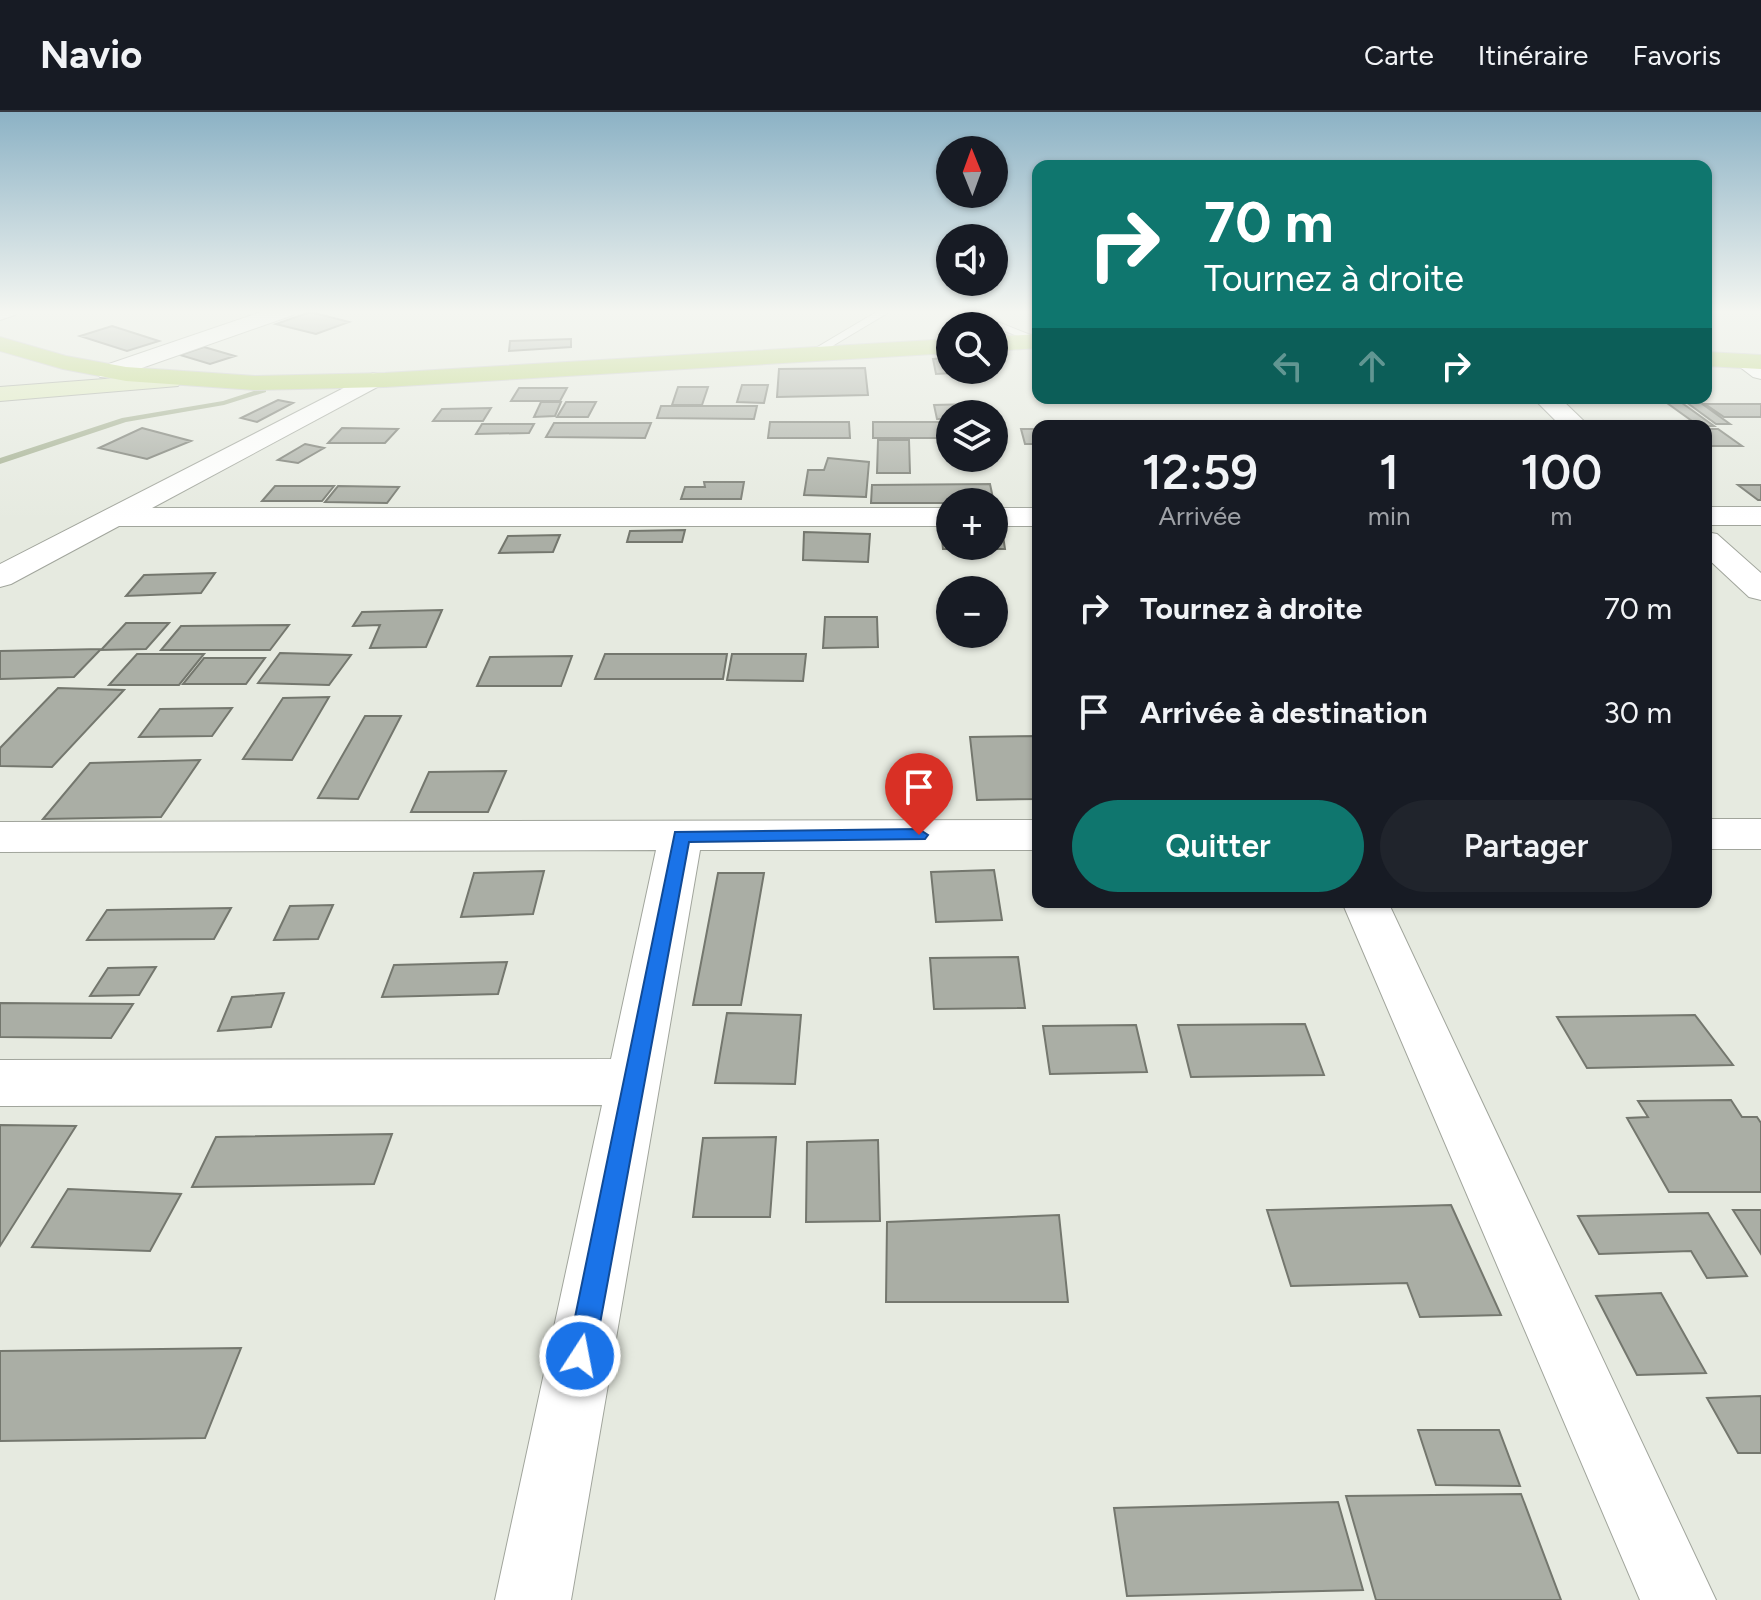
<!DOCTYPE html>
<html lang="fr">
<meta charset="utf-8">
<style>
body{margin:0;font-family:Figtree,sans-serif;background:#20242c;color:#f1f3f6;height:100vh;display:flex;flex-direction:column;font-size:30px;white-space:nowrap}
*{box-sizing:border-box;margin:0}
p{font-size:26px;color:#9ea1a6}
.icon{flex:none;width:44px;height:44px;fill:none;stroke:currentColor;stroke-width:2;stroke-linecap:round;stroke-linejoin:round}
.map{position:relative;flex:1;overflow:hidden}
.drawer{position:absolute;left:1032px;top:308px;width:680px;height:488px;display:flex;flex-direction:column;background:#171b24;border-radius:16px;box-shadow:0 2px 6px #0004}
.drawer>*{flex:none}
.top-card{position:absolute;left:1032px;top:48px;width:680px;height:244px;border-radius:16px;box-shadow:0 2px 6px #0004;background:#0f766e;color:#fff;overflow:hidden}
.needle{width:52px;rotate:359deg}
.tools{position:absolute;left:936px;top:24px;display:grid;gap:16px}
.tools a{display:grid;place-items:center;width:72px;height:72px;border-radius:50%;background:#171b24;box-shadow:0 2px 6px #0004;font-size:40px}
.pin{position:absolute;display:grid;place-items:center;width:68px;height:68px;color:#fff;margin:-82px -34px;border-radius:50% 50% 50% 0;rotate:-45deg;box-shadow:0 0 8px #0007}
.pin .icon{rotate:45deg}
.me{position:absolute;width:88px;margin:-44px;rotate:11deg;stroke-linejoin:round;filter:drop-shadow(0 0 6px #0008)}
.turn{display:flex;align-items:center;gap:28px;height:168px;padding:0 40px;font-size:36px}
.turn .icon{width:104px;height:104px;stroke-width:2.5}
.turn b{display:block;font-size:56px;line-height:68px}
.lanes{display:flex;align-items:center;height:76px;padding:0 40px;background:#0003;justify-content:center;gap:40px;direction:ltr}
.lanes .off{opacity:.35}
.eta{display:flex;justify-content:space-evenly;align-items:center;height:136px;text-align:center}
.eta b{font-size:48px;font-weight:600;line-height:56px}
.cta{display:flex;gap:16px;margin-top:auto;padding:16px 40px}
.cta a{flex:1;height:92px;border-radius:48px;background:#0f766e;color:#fff;font-size:32px;font-weight:600;line-height:92px;text-align:center}
.cta a+a{background:#20242c;color:#f1f3f6}
ul{padding:0;list-style:none}
li{display:flex;align-items:center;gap:24px;height:104px;padding:0 40px}
li div{flex:1}
li b{display:block;font-size:30px}
li em{font-style:normal}
header{display:flex;align-items:center;gap:48px;box-sizing:border-box;height:112px;padding:0 40px;background:#171b24;border-bottom:2px solid #363941}
header strong{font-size:38px}
nav{display:flex;gap:44px;margin-inline-start:auto;font-size:28px}
.map>svg:first-child{display:block}
.lines{fill:none;stroke-linecap:round;stroke-linejoin:round}
.stream{fill:#a3af90;fill-rule:evenodd}
.building{fill:#aaaea5;stroke:#74776e;stroke-width:2}
.lane-casing{stroke:#a1a59c;stroke-width:2}
.street-casing{stroke:#a1a59c;stroke-width:2}
.secondary-casing{stroke:#a1a59c;stroke-width:2}
.primary-casing{stroke:#c7c8c7;stroke-width:2}
.lane{fill:#fff;fill-rule:evenodd}
.street{fill:#fff;fill-rule:evenodd}
.secondary{fill:#ddeabc;fill-rule:evenodd}
.primary{fill:#bbd579;fill-rule:evenodd}
.route{fill:#1a73e8;stroke:#114b97;stroke-width:2}
</style>
<header>
<strong>Navio</strong>
<nav><a>Carte</a><a>Itinéraire</a><a>Favoris</a></nav>
</header>
<div class="map">
<svg width="1761" height="1488" viewBox="0 0 1761 1488">
<rect width="100%" height="100%" fill="#e6eae0"/>
<g class="lines">
<path class="stream" d="M263 276H266V280L224 293 126 310 0 352V346L122 306 223 289Z"/>
</g>
<path class="building" d="M310 200 349 210 316 222 276 212Z
M112 214 159 229 127 239 80 224Z
M571 227V235L509 239 510 229Z
M204 235 235 244 210 252 180 243Z
M950 246V258L971 260 936 262 933 247Z
M865 256 868 283 777 285 779 257Z
M742 273H768L764 291 737 290Z
M678 275H708L702 293H672Z
M519 276H567L560 289H511Z
M1694 286 1730 312H1716L1682 287Z
M278 288 293 291 257 310 241 306Z
M541 290H561L555 304 534 305Z
M566 290H596L588 305H557Z
M1667 291H1682L1714 314H1699Z
M973 292 975 302H950V307H937L934 293Z
M1705 292H1761V305H1724Z
M661 294H757L754 307 657 306Z
M491 296 483 309H433L442 297Z
M770 310H849L850 326H768Z
M873 310H950V326H873Z
M554 311H651L645 326 546 325Z
M482 312H534L529 321 476 322Z
M142 316 191 329 147 347 99 336Z
M342 316 398 317 385 331H328Z
M1021 317H1038V332H1025Z
M1706 317H1718L1742 334H1706Z
M878 328H909L910 361H877Z
M305 332 324 336 298 351 278 348Z
M828 346 869 350 866 385 804 383 808 358H824Z
M704 370H744L741 387H681L685 375H705Z
M990 372 994 391H871L872 373Z
M1738 373H1761V388H1758Z
M275 374H334L322 389H262Z
M338 374 399 375 387 391 325 390Z
M941 417H950V434H994V417H1002L1005 437H943Z
M685 418 682 430H627L630 419Z
M804 420 870 422 868 450 803 448Z
M560 423 553 440 499 441 508 424Z
M215 461 201 481 126 484 144 463Z
M442 498 426 535 370 536 380 513 353 514 362 500Z
M825 505H877L878 535 823 536Z
M126 511H169L146 537 101 538Z
M289 513 270 538H161L181 514Z
M101 537 74 565 0 567V539Z
M280 541 351 543 329 573 258 571Z
M137 542H204L179 573H109Z
M605 542H727L723 567H595Z
M732 542H806L803 569 727 568Z
M572 544 561 574H477L490 545Z
M204 546H265L246 572H183Z
M58 576 124 578 52 655 0 654V636Z
M329 585 292 648 243 647 283 586Z
M232 596 212 624 139 625 160 597Z
M365 604H401L358 687 318 686Z
M1038 624V687L977 688 970 625Z
M200 648 161 705 43 707 90 651Z
M506 659 488 700H411L429 660Z
M994 758 1002 808 936 810 931 760Z
M544 759 533 802 461 805 474 761Z
M718 761H764L741 893H693Z
M333 793 318 827 274 828 290 794Z
M231 796 214 827 87 828 107 798Z
M1018 845 1025 896 934 897 930 846Z
M507 850 498 882 382 885 394 853Z
M156 855 139 883 90 884 108 856Z
M284 881 271 915 218 919 232 885Z
M0 891 133 892 111 926 0 925Z
M727 901 801 903 795 972 715 971Z
M1695 903 1733 953 1587 956 1557 905Z
M1305 912 1324 963 1191 965 1178 913Z
M1136 913 1147 960 1050 962 1043 914Z
M1731 988 1742 1005H1757L1761 1011V1080H1669L1627 1006 1648 1005 1638 989Z
M0 1013 76 1014 0 1134Z
M392 1022 374 1072 192 1075 216 1025Z
M776 1025 770 1105H693L703 1026Z
M878 1028 880 1109 806 1110 807 1030Z
M68 1077 181 1082 150 1139 32 1135Z
M1451 1093 1501 1203 1420 1205 1407 1171 1291 1174 1267 1098Z
M1733 1098H1761V1142Z
M1708 1101 1747 1164 1707 1166 1691 1139 1599 1142 1578 1104Z
M1059 1103 1068 1190H886L887 1110Z
M1661 1181 1706 1261 1637 1263 1596 1184Z
M241 1236 205 1326 0 1329V1239Z
M1761 1284V1341H1738L1707 1286Z
M1418 1318H1499L1520 1374 1436 1373Z
M1521 1382 1561 1488H1376L1346 1384Z
M1338 1390 1363 1478 1127 1484 1114 1396Z"/>
<g class="lines">
<defs>
<path id="lane" d="M878 199H891L814 245 804 243Z
M954 199H970L1038 226V232Z"/>
<path id="street" d="M0 199H18L15 203 0 208Z
M264 199H296L293 203 116 265H100L96 260 100 255Z
M1744 242 1761 250V267L1753 265 1732 249 1736 244Z
M373 261 381 263 385 268 381 273 152 396H950V414H119L11 472 0 475V452Z
M1533 286H1560L1589 314H1561Z
M1706 395H1761V413H1706Z
M994 396H1038V414H994Z
M1706 420 1717 422 1761 461V488L1749 485 1706 445Z
M1706 707H1761V737H1706Z
M1038 708V738H700L571 1488H495L602 993 0 994V948L611 947 656 738 0 740V710Z
M1342 790H1388L1716 1488H1640Z"/>
<path id="secondary" d="M170 262 178 264 182 269 178 274 0 289V275Z"/>
<path id="primary" d="M1038 222V236L994 239V225Z
M0 225 66 244 126 255 255 264 385 261 950 227V241L385 275 255 278 126 269 63 257 0 239Z
M1706 240 1761 243V257L1706 254Z"/>
</defs>
<use href="#lane" class="lane-casing"/>
<use href="#street" class="street-casing"/>
<use href="#secondary" class="secondary-casing"/>
<use href="#primary" class="primary-casing"/>
<use href="#lane" class="lane"/>
<use href="#street" class="street"/>
<use href="#secondary" class="secondary"/>
<use href="#primary" class="primary"/>
</g>
<linearGradient id="sky" x2="0" y2="1"><stop stop-color="#8cb2c5"/><stop offset="0.49" stop-color="#f4f6f1"/><stop offset="1" stop-color="#f4f6f1" stop-opacity="0"/></linearGradient>
<rect width="1761" height="408" fill="url(#sky)"/>
<path class="route" d="M919 717 928 723 925 727 689 730 594 1244 590 1254 580 1258 571 1254 567 1244 675 720Z"/>
</svg>
<div class="tools">
<a><svg class="needle" viewBox="-14 -14 28 28"><path d="M0-13l5 13h-10z" fill="#e53935"/><path d="M0 13l5-13h-10z" fill="#9ea1a6"/></svg></a>
<a><svg class="icon" aria-label="sound" viewBox="0 0 24 24"><path d="M4 9h4l5-4v14l-5-4H4zM17 9q2 3 0 6"/></svg></a>
<a><svg class="icon" aria-label="search" viewBox="0 0 24 24"><circle cx="10" cy="10" r="6"/><path d="M15 15l6 6"/></svg></a>
<a><svg class="icon" aria-label="layers" viewBox="0 0 24 24"><path d="M12 4l9 5-9 5-9-5zM3 14l9 5 9-5"/></svg></a>
<a>+</a>
<a>−</a>
</div>
<div class="pin" style="left:919px;top:723px;background:#d93025"><svg class="icon" aria-label="arrive" viewBox="0 0 24 24"><path d="M6 21V4h12l-3 4 3 4H6"/></svg></div>
<svg class="me" style="left:580px;top:1244px" viewBox="-20 -20 40 40"><circle r="17" fill="#1a73e8" stroke="#fff" stroke-width="3"/><path d="M0-11L8 9 0 5-8 9z" fill="#fff"/></svg>
<div class="top-card">
<div class="turn"><svg class="icon" aria-label="right" viewBox="0 0 24 24"><path d="M7 20v-9h11M14 6l5 5-5 5"/></svg><div><b>70 m</b>Tournez à droite</div></div>
<div class="lanes"><svg class="icon off" aria-label="left" viewBox="0 0 24 24"><path d="M17 20v-9H6M10 6l-5 5 5 5"/></svg><svg class="icon off" aria-label="ahead" viewBox="0 0 24 24"><path d="M12 20V5M6 11l6-6 6 6"/></svg><svg class="icon" aria-label="right" viewBox="0 0 24 24"><path d="M7 20v-9h11M14 6l5 5-5 5"/></svg></div>
</div>
<section class="drawer">
<div class="eta">
<div><b>12:59</b><p>Arrivée</p></div>
<div><b>1</b><p>min</p></div>
<div><b>100</b><p>m</p></div>
</div>
<ul>
<li><svg class="icon" aria-label="right" viewBox="0 0 24 24"><path d="M7 20v-9h11M14 6l5 5-5 5"/></svg><div><b>Tournez à droite</b></div><em>70 m</em></li>
<li><svg class="icon" aria-label="arrive" viewBox="0 0 24 24"><path d="M6 21V4h12l-3 4 3 4H6"/></svg><div><b>Arrivée à destination</b></div><em>30 m</em></li>
</ul>
<div class="cta"><a>Quitter</a><a>Partager</a></div>
</section>
</div>
